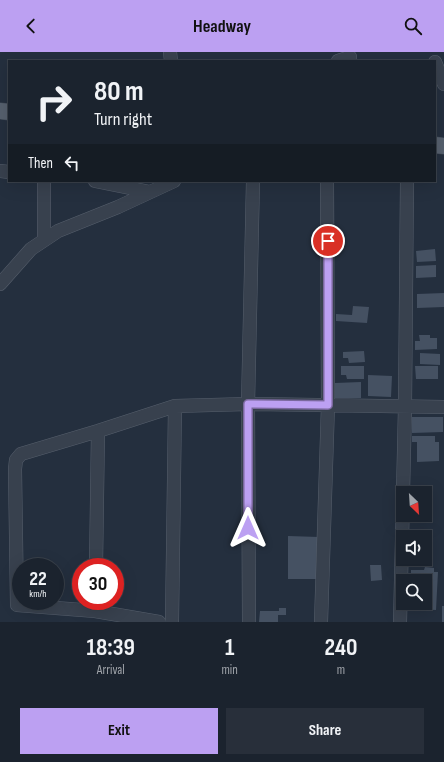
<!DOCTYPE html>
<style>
body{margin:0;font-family:"Sofia Sans Condensed",sans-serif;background:#282f3a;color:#f1f3f6;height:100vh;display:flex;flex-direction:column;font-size:15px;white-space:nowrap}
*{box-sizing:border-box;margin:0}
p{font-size:13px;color:#a0a4aa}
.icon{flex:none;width:22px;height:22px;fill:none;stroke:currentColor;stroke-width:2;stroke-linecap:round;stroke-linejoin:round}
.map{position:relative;height:570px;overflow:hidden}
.panel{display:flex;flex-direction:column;background:#1b232e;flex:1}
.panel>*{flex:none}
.guide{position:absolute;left:8px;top:8px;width:428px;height:122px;border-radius:0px;box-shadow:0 4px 16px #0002,0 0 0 1px #39404a;background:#1b232e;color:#f1f3f6;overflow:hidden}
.needle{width:26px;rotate:155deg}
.fabs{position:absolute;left:396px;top:434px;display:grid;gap:8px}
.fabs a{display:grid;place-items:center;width:36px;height:36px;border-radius:0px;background:#1b232e;box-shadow:0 4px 16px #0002,0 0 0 1px #39404a;font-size:20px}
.speed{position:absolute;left:12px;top:506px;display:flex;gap:8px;font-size:20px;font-weight:700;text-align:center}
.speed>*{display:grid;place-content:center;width:52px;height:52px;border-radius:50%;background:#1b232e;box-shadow:0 4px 16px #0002,0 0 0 1px #39404a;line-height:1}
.speed small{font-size:10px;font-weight:400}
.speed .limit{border:6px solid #d22;background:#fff;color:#111}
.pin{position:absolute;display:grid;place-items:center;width:34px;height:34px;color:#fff;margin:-17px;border:2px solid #fff;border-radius:50%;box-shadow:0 1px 4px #0007}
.me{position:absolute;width:44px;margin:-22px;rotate:0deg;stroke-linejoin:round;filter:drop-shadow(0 0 3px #0008)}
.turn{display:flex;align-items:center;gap:14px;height:84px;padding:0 20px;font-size:18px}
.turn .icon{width:52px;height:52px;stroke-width:2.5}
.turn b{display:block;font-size:28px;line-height:34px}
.then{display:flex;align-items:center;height:38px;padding:0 20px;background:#0003;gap:8px;font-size:15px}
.eta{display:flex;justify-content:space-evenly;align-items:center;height:68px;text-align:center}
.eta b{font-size:24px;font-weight:700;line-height:28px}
.button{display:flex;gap:8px;margin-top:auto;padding:8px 20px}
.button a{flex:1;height:46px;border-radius:0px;background:#bca0f2;color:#111;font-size:16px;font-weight:700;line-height:46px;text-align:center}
.button a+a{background:#282f3a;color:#f1f3f6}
header{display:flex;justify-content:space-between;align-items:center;height:52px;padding:0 20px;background:#bca0f2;color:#111;font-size:18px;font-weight:700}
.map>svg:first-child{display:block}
.building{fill:#455162}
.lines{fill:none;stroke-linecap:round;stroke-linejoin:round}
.minor-casing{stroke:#565f6c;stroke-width:14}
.major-casing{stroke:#414a57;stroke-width:17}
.minor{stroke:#38414e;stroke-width:13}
.major{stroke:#56606e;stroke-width:16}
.route-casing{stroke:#7a689d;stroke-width:10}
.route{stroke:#bca0f2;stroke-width:7}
</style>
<header><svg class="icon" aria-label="back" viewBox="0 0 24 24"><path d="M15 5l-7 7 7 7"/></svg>Headway<svg class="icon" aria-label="search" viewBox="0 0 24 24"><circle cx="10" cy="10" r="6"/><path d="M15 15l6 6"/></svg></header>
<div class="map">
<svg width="444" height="570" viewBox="0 0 444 570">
<rect width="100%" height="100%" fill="#242f3e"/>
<path class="building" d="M435 197 436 209 417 210 416 199Z
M436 213V225L416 226V214Z
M444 241V255L417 256V242Z
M353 254 369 255 367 271 336 269V262L352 263Z
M419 283H430V286H437V297L415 298V289H420Z
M364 299 365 310 349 311 348 306H343V300Z
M420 301 440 302V313L420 312Z
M341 314H364V327H347L346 323H341Z
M415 314H438V327H416Z
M368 323 392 324 391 345 368 344Z
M361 330V346H335V331Z
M412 365H443V380L412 381Z
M412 384H435V390H439V409L417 410V390H412Z
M288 484 319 485 318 527H288Z
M370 513H381L382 528 371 529Z
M425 515 434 516V520H438L436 558 415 557V551H425V529H414L411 526V518H424Z
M442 554H444V570H442Z
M279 556H286V563H278V570H259L260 559H279Z"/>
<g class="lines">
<defs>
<path id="minor" d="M170 0 171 9
M338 9 350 5
M435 10 444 32
M0 119 9 120
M95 129 150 140
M44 188V129
M0 232 31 197 58 179 118 155 174 129
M403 441 405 355 407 129
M96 515 98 379
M159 570 95 559 17 553 15 417 16 408 21 402 98 379 175 354 248 352 444 355
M172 570 175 354
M249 570 248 352 253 129
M321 570 328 353 327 129
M400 570 403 446"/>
<path id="major" d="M0 59 9 60
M435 93 444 94"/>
</defs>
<use href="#minor" class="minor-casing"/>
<use href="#major" class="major-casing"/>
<use href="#minor" class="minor"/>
<use href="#major" class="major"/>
</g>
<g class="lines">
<defs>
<path id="route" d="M248 476V352L328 353V189"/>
</defs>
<use href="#route" class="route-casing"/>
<use href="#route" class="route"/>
</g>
</svg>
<div class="fabs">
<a><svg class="needle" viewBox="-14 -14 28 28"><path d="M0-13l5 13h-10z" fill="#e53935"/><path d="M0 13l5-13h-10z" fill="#a0a4aa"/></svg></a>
<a><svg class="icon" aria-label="sound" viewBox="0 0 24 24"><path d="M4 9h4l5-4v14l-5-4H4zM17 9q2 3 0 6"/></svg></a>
<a><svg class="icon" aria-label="search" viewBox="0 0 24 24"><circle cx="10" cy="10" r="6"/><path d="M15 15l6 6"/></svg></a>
</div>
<div class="speed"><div>22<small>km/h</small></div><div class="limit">30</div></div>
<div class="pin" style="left:328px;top:189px;background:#d93025"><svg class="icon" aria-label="arrive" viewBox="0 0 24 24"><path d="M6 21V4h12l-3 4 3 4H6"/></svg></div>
<svg class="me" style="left:248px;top:476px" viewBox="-20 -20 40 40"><path d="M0-17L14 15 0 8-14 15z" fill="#bca0f2" stroke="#fff" stroke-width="4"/></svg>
<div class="guide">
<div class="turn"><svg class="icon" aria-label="right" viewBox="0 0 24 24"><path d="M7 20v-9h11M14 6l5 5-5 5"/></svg><div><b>80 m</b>Turn right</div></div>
<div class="then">Then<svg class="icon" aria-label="left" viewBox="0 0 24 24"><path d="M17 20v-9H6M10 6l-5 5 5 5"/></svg></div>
</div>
</div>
<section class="panel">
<div class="eta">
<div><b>18:39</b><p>Arrival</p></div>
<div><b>1</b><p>min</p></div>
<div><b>240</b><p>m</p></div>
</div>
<div class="button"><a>Exit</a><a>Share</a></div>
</section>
